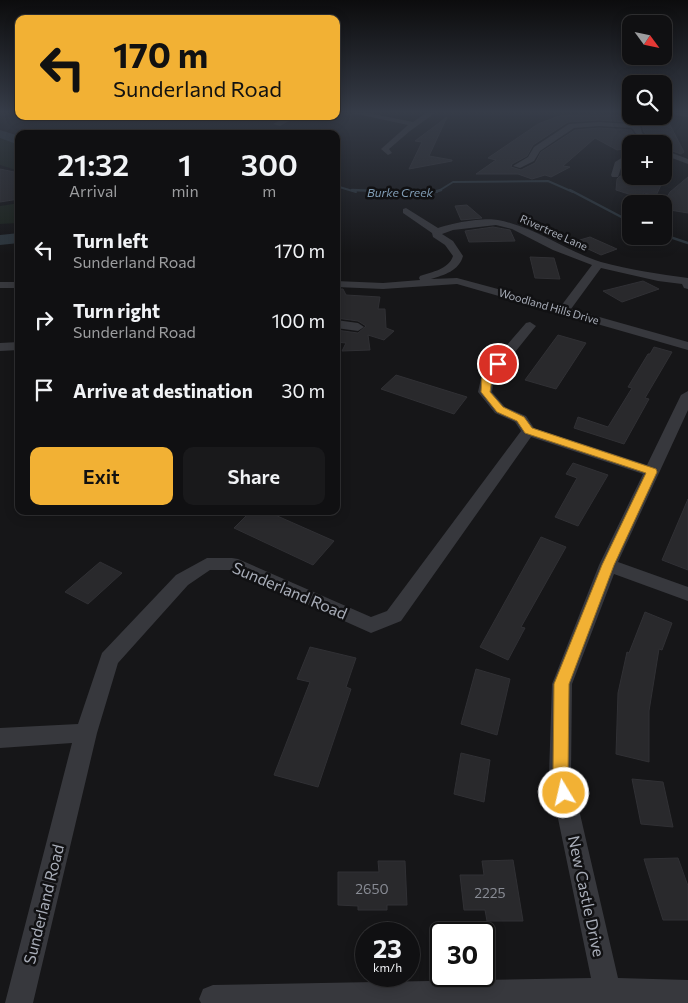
<!DOCTYPE html>
<meta charset="utf-8">
<style>
body{margin:0;font-family:Commissioner,sans-serif;background:#19191b;color:#f1f3f6;height:100vh;display:flex;flex-direction:column;font-size:19px;white-space:nowrap}
*{box-sizing:border-box;margin:0}
p{font-size:16px;color:#9c9d9f}
.icon{flex:none;width:28px;height:28px;fill:none;stroke:currentColor;stroke-width:2;stroke-linecap:round;stroke-linejoin:round}
.map{position:relative;flex:1;overflow:hidden}
.side{position:absolute;left:15px;top:130px;width:325px;height:385px;display:flex;flex-direction:column;background:#101012;border-radius:10px;box-shadow:0 2px 12px #0003,0 0 0 1px #303032}
.side>*{flex:none}
.guide{position:absolute;left:15px;top:15px;width:325px;height:105px;border-radius:10px;box-shadow:0 2px 12px #0003,0 0 0 1px #303032;background:#f2b134;color:#111;overflow:hidden}
.needle{width:32px;rotate:123deg}
.fabs{position:absolute;left:622px;top:15px;display:grid;gap:10px}
.fabs a{display:grid;place-items:center;width:50px;height:50px;border-radius:10px;background:#101012;box-shadow:0 2px 12px #0003,0 0 0 1px #303032;font-size:25px}
.speed{position:absolute;left:355px;top:922px;display:flex;gap:10px;font-size:25px;font-weight:700;text-align:center}
.speed>*{display:grid;place-content:center;width:65px;height:65px;border-radius:50%;background:#101012;box-shadow:0 2px 12px #0003,0 0 0 1px #303032;line-height:1}
.speed small{font-size:12px;font-weight:400}
.speed .limit{border:2px solid #111;border-radius:8px;background:#fff;color:#111}
.pin{position:absolute;display:grid;place-items:center;width:42px;height:42px;color:#fff;margin:-21px;border:2px solid #fff;border-radius:50%;box-shadow:0 1px 5px #0007}
.me{position:absolute;width:55px;margin:-28px;rotate:351deg;stroke-linejoin:round;filter:drop-shadow(0 0 4px #0008)}
.turn{display:flex;align-items:center;gap:18px;height:105px;padding:0 15px;font-size:22px}
.turn .icon{width:65px;height:65px;stroke-width:2.5}
.turn b{display:block;font-size:35px;line-height:42px}
.eta{display:flex;justify-content:space-evenly;align-items:center;height:85px;text-align:center}
.eta b{font-size:30px;font-weight:600;line-height:35px}
.cta{display:flex;gap:10px;margin-top:auto;padding:10px 15px}
.cta a{flex:1;height:58px;border-radius:10px;background:#f2b134;color:#111;font-size:20px;font-weight:600;line-height:58px;text-align:center}
.cta a+a{background:#19191b;color:#f1f3f6}
ul{padding:0;list-style:none}
li{display:flex;align-items:center;gap:15px;height:70px;padding:0 15px}
li div{flex:1}
li b{display:block;font-size:19px}
li em{font-style:normal}
.map>svg:first-child{display:block}
.green{fill:#1c231d}
.lines{fill:none;stroke-linecap:round;stroke-linejoin:round}
.stream-far1{stroke:#2c353c;stroke-width:2}
.stream{stroke:#2c353c;stroke-width:2.5}
.river{fill:#2c353c;fill-rule:evenodd}
.building{fill:#29292c;stroke:#303034}
.minor{fill:#37383d;fill-rule:evenodd}
.route{fill:#f2b134;stroke:#9d7322}
.labels{text-anchor:middle;dominant-baseline:central;stroke-width:5;stroke-linejoin:round;paint-order:stroke}
.far-street-label{font-size:11px;fill:#a8adb8;stroke:#111113}
.far-water-label{font-size:12px;font-style:italic;fill:#7f9bb3;stroke:#111113}
.near-number-label{font-size:14px;fill:#888b94}
.near-street-label{font-size:16px;fill:#a8adb8;stroke:#111113}
</style>
<div class="map">
<svg width="688" height="1003" viewBox="0 0 688 1003">
<rect width="100%" height="100%" fill="#161618"/>
<path class="green" d="M0 137 19 144V171L0 165Z
M19 203V223L0 224V206Z"/>
<g class="lines">
<path class="stream-far1" d="M336 186 356 192
M437 192 453 182 548 181 573 192"/>
<path class="stream" d="M352 190 430 193 441 190
M570 190 631 222
M664 235 688 243"/>
<path class="river" d="M0 130 19 136V145L0 138Z
M19 233V243L0 245V235Z"/>
</g>
<path class="building" d="M596 114 623 116 627 122 599 120 568 122 533 145 527 156 512 164 511 167 521 170 535 163 541 152 575 130 599 128 631 130 641 144H631V148L617 150 595 138 563 166 570 167 551 177 545 175 532 179 518 174H476L496 160 488 158 538 124 559 116Z
M636 116H664L667 119 684 152 681 154 664 148V144H655L644 132 641 122Z
M447 117 429 156 452 160V161L409 169 422 142 415 141Z
M0 169 19 173V199L0 202Z
M620 176H665L656 196 644 193 638 197 616 190 617 179Z
M688 177V213L664 209V202L670 192Z
M467 205 482 218 461 220 455 206Z
M493 227 510 230 515 241 469 242 465 231Z
M590 237 617 249 601 255 573 242Z
M530 257 554 258 560 279 535 278Z
M643 281 659 289 622 302 603 291Z
M336 289H343L346 295 380 297 378 309H385L386 328 394 331 384 340 368 335 370 350 342 351 346 343 336 342V330L358 333 366 326 358 321 336 318Z
M558 335 586 343 556 389 525 380Z
M654 347 672 352 645 398 649 399 624 444 574 428 578 417 608 427 632 388 628 387 648 354H650Z
M396 375 467 397 454 414 381 389Z
M573 463 608 475 578 526 555 517 577 478 566 474Z
M688 499V570L662 560Z
M251 511H266L334 541 313 565 234 528Z
M541 537 566 547 521 627 525 628 508 660 480 647Z
M100 562 122 573 88 604 65 592Z
M645 612 672 623 662 650 659 649 649 711V762L616 754 618 693 627 652 629 653Z
M310 647 356 658 346 687 351 689 318 787 274 775 310 682 297 679Z
M476 669 510 679 497 735 461 724Z
M461 753 490 760 484 802 454 794Z
M632 779 663 782 673 827 641 824Z
M678 858 688 886V920H663L644 859Z
M513 860 523 921H487L485 910H464L460 875H484L482 861Z
M378 861H405L407 905H387V910H358V906L338 905V872H379Z"/>
<g class="lines">
<path class="minor" d="M352 113H368L413 122 426 113H435L410 131 389 149 392 153 388 155 381 149 408 125Z
M623 113H630L639 122 642 133 653 144H644L632 128 599 126 574 128 540 151 534 161 520 168 513 166 528 157 534 147 569 124 599 122 631 124Z
M675 113H688V117L675 115Z
M126 116H135L129 121H123L122 119Z
M288 116H298L280 126 273 124Z
M664 150 688 159V164L664 155Z
M628 154H631V159L622 165 618 177H612L611 175 615 162Z
M406 208 438 228C452 223 484 217 498 220 535 227 566 251 601 262 630 270 659 274 688 278V289L684 288 682 284 658 281 601 268 571 309 688 342V350L457 284 383 289 336 287V281L383 283 420 280 419 278 420 276C432 272 449 269 453 256L445 245 433 237 432 233 403 213V209ZM496 225 512 229 553 250 592 265 561 306 457 278 431 279C444 275 459 271 463 256L453 241 442 234 453 230Z
M0 282H19V288H0Z
M336 320 358 323 364 327 358 331 336 328Z
M530 322 536 326 494 378 492 392 505 407 526 416 534 428 647 465 681 395 688 391V410L618 562 688 587V601L614 574 572 684 571 775 618 978 688 980V1003H201L199 999 203 989 213 985 591 978 549 775 552 684 599 565 643 474 531 437 401 621 371 633 230 570H210L188 585 118 663 97 733 33 1003H5L72 743 0 748V728L78 724 102 653 176 575 207 558H232L238 559 371 617 387 611 521 431 515 422 495 413 478 392 482 374 526 323Z
M19 342V350L0 351V343Z"/>
</g>
<linearGradient id="sky" x2="0" y2="1"><stop stop-color="#0c0c0d"/><stop offset="0.44" stop-color="#363c48"/><stop offset="1" stop-color="#363c48" stop-opacity="0"/></linearGradient>
<rect width="688" height="254" fill="url(#sky)"/>
<path class="route" d="M494 362H501L502 364 492 378 490 392 503 407 524 417 532 428 656 469 657 472 614 565 569 684 568 775 572 793 570 798 564 800 559 798 553 775 554 684 602 565 646 473 525 433 517 421 497 412 481 392 482 377Z"/>
<g class="labels">
<g class="far-street-label">
<text transform="translate(554 232) rotate(24)">Rivertree Lane</text>
<text transform="translate(549 306) rotate(16)">Woodland Hills Drive</text>
</g>
<g class="far-water-label">
<text x="400" y="192">Burke Creek</text>
</g>
<g class="near-number-label">
<text x="372" y="888">2650</text>
<text x="490" y="892">2225</text>
</g>
<g class="near-street-label">
<text transform="translate(290 590) rotate(23)">Sunderland Road</text>
<text transform="translate(587 896) rotate(78)">New Castle Drive</text>
<text transform="translate(43 904) rotate(-76)">Sunderland Road</text>
</g>
</g>
</svg>
<div class="fabs">
<a><svg class="needle" viewBox="-14 -14 28 28"><path d="M0-13l5 13h-10z" fill="#e53935"/><path d="M0 13l5-13h-10z" fill="#9c9d9f"/></svg></a>
<a><svg class="icon" aria-label="search" viewBox="0 0 24 24"><circle cx="10" cy="10" r="6"/><path d="M15 15l6 6"/></svg></a>
<a>+</a>
<a>−</a>
</div>
<div class="speed"><div>23<small>km/h</small></div><div class="limit">30</div></div>
<div class="pin" style="left:498px;top:364px;background:#d93025"><svg class="icon" aria-label="arrive" viewBox="0 0 24 24"><path d="M6 21V4h12l-3 4 3 4H6"/></svg></div>
<svg class="me" style="left:564px;top:793px" viewBox="-20 -20 40 40"><circle r="17" fill="#f2b134" stroke="#fff" stroke-width="3"/><path d="M0-11L8 9 0 5-8 9z" fill="#fff"/></svg>
<div class="guide">
<div class="turn"><svg class="icon" aria-label="left" viewBox="0 0 24 24"><path d="M17 20v-9H6M10 6l-5 5 5 5"/></svg><div><b>170 m</b>Sunderland Road</div></div>
</div>
<section class="side">
<div class="eta">
<div><b>21:32</b><p>Arrival</p></div>
<div><b>1</b><p>min</p></div>
<div><b>300</b><p>m</p></div>
</div>
<ul>
<li><svg class="icon" aria-label="left" viewBox="0 0 24 24"><path d="M17 20v-9H6M10 6l-5 5 5 5"/></svg><div><b>Turn left</b><p>Sunderland Road</p></div><em>170 m</em></li>
<li><svg class="icon" aria-label="right" viewBox="0 0 24 24"><path d="M7 20v-9h11M14 6l5 5-5 5"/></svg><div><b>Turn right</b><p>Sunderland Road</p></div><em>100 m</em></li>
<li><svg class="icon" aria-label="arrive" viewBox="0 0 24 24"><path d="M6 21V4h12l-3 4 3 4H6"/></svg><div><b>Arrive at destination</b></div><em>30 m</em></li>
</ul>
<div class="cta"><a>Exit</a><a>Share</a></div>
</section>
</div>
